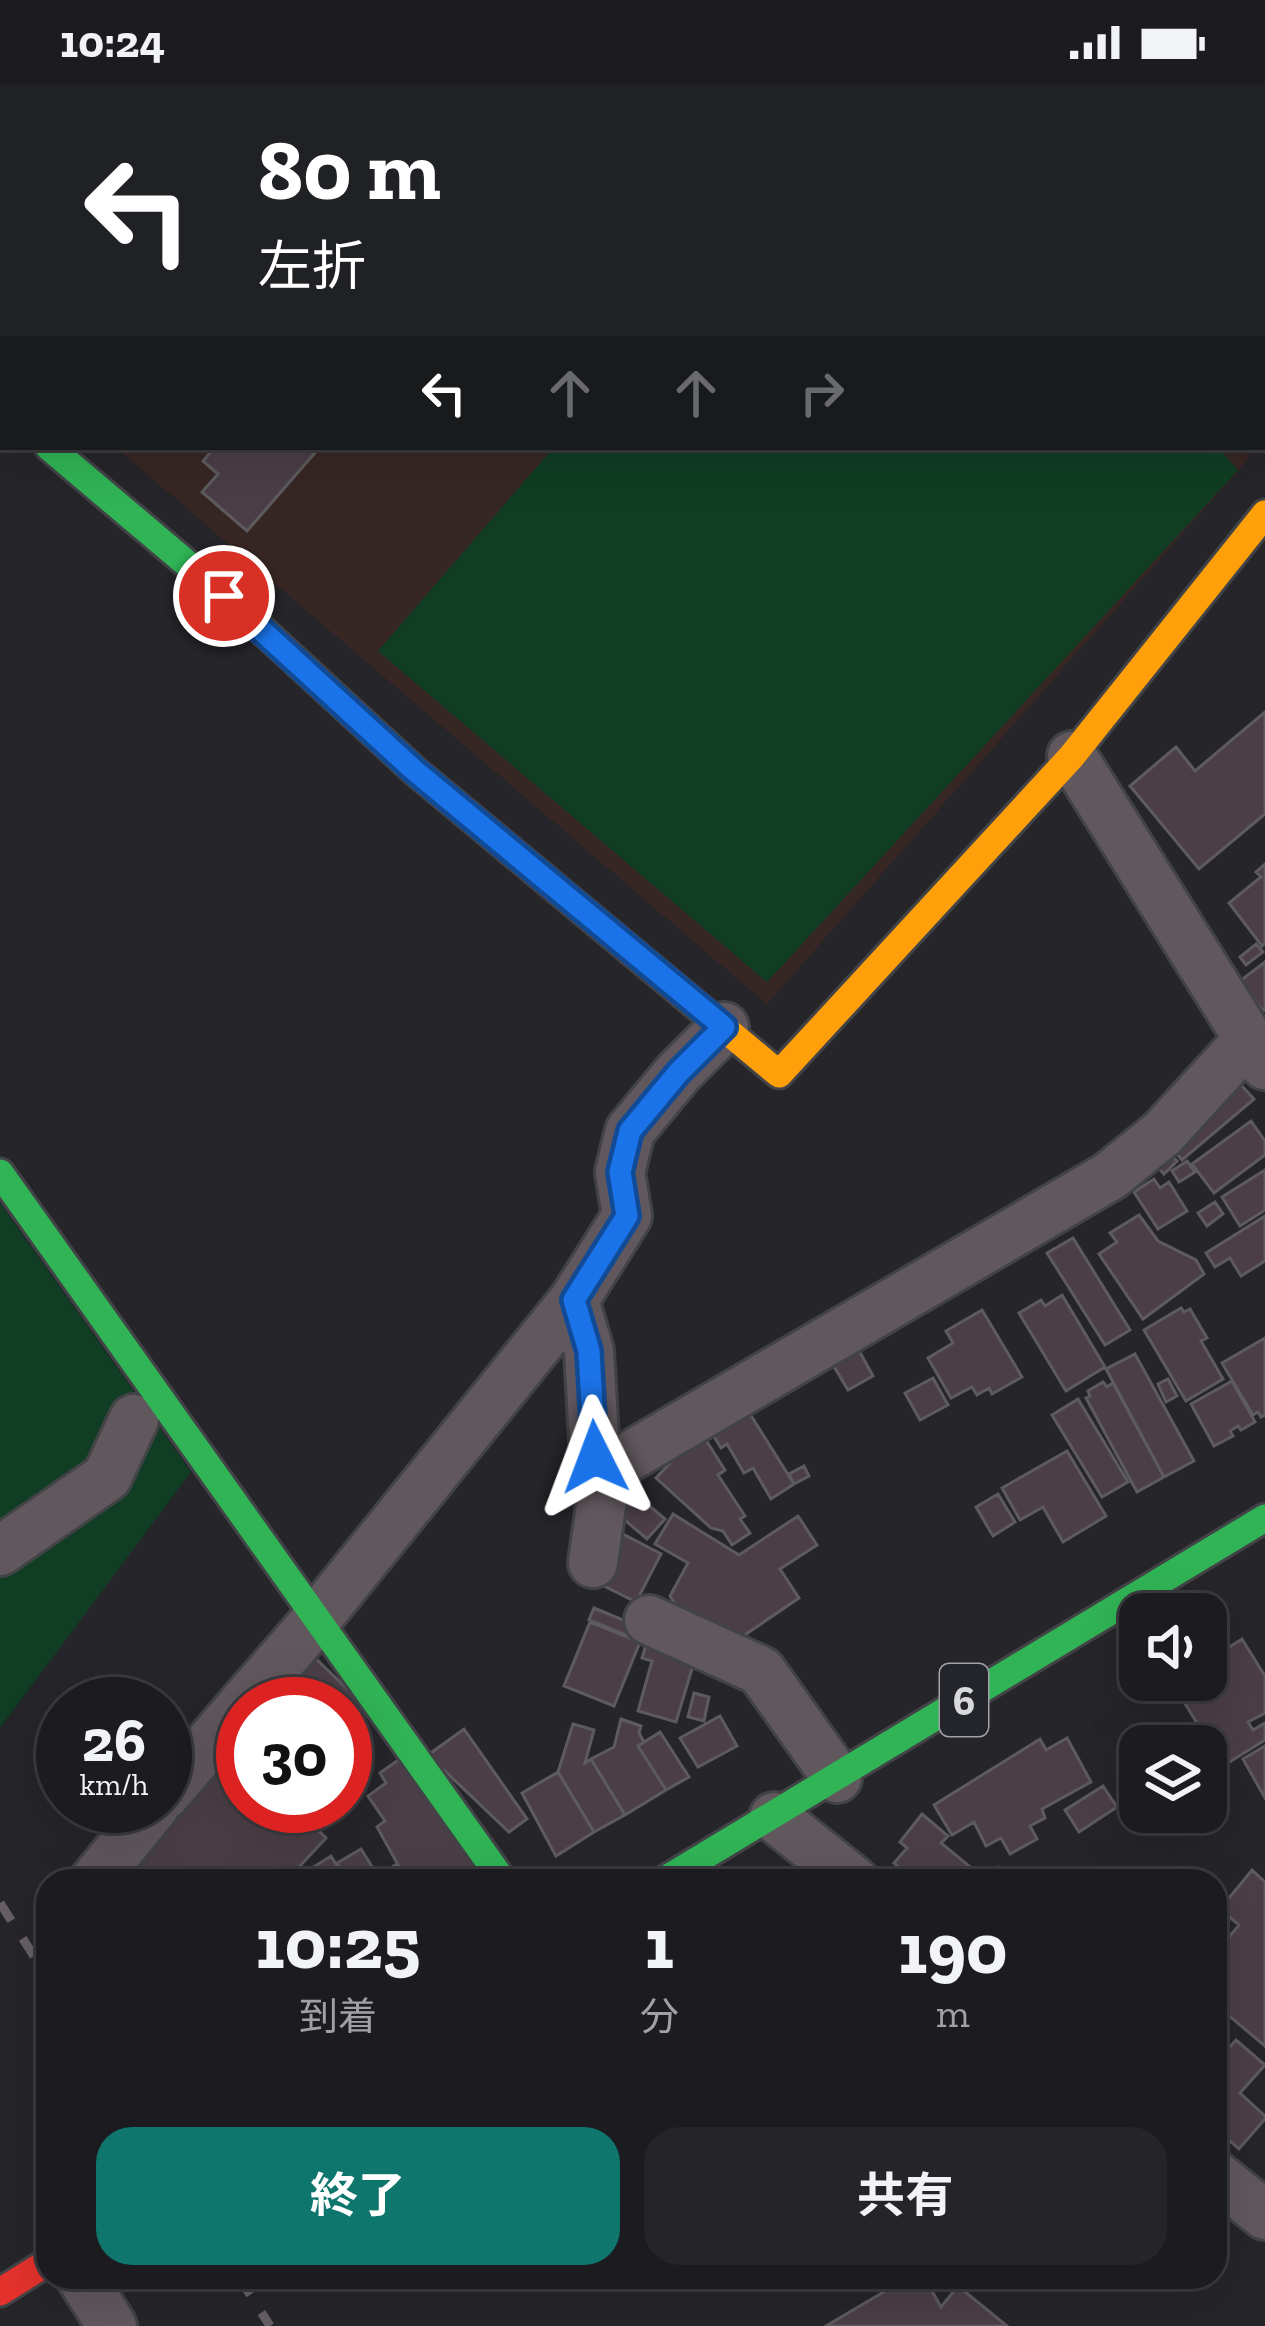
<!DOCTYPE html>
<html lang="ja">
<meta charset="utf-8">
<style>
body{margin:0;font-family:"Zilla Slab","Noto Sans JP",serif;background:#252529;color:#f1f3f6;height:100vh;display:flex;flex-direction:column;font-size:45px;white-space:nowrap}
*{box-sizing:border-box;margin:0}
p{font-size:39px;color:#a0a1a5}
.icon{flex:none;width:66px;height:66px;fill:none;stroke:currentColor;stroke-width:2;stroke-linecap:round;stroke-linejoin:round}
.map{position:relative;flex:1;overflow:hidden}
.details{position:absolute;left:36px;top:1785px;width:1191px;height:420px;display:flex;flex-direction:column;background:#1c1c20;border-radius:36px;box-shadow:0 12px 48px #0002,0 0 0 3px #3a3a3e}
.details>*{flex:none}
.top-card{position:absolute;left:0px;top:0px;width:1266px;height:366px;box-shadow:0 12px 48px #0002,0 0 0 3px #3a3a3e;background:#202124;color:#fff;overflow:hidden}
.tools{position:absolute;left:1119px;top:1509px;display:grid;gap:24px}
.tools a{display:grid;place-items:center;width:108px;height:108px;border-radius:24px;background:#1c1c20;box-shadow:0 12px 48px #0002,0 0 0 3px #3a3a3e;font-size:60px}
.speed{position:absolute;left:36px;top:1593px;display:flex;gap:24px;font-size:60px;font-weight:700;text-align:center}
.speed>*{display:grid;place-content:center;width:156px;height:156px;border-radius:50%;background:#1c1c20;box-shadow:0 12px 48px #0002,0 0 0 3px #3a3a3e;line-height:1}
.speed small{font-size:30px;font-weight:400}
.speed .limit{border:18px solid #d22;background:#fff;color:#111}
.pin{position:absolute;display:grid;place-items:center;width:102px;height:102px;color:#fff;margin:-51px;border:6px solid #fff;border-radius:50%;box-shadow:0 3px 12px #0007}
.me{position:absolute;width:132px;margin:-66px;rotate:357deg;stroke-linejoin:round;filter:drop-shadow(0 0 9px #0008)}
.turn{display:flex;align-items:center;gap:42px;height:252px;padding:0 60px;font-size:54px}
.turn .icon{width:156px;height:156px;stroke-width:2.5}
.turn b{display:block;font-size:84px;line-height:102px}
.lanes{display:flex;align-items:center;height:114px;padding:0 60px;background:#0003;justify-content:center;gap:60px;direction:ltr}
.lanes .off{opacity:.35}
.eta{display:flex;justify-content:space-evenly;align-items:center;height:204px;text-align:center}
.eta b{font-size:72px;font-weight:700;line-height:84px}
.cta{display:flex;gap:24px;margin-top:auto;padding:24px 60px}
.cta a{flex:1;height:138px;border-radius:36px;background:#0f766e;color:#fff;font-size:48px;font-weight:700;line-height:138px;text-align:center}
.cta a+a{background:#252529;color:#f1f3f6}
.status{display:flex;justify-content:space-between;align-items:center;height:84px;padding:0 60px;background:#1c1c20;direction:ltr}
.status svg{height:33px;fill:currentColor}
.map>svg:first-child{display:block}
.education{fill:#372724}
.green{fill:#103d24}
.building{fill:#4b3e47;stroke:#5d5b5e;stroke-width:3}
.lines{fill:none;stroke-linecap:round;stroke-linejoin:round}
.street-casing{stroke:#424346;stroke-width:54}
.fast-casing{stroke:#424346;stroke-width:33}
.slow-casing{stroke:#424346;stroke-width:33}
.jam-casing{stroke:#424346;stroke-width:33}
.street{stroke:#60585d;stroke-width:48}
.fast{stroke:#30b455;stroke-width:27}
.slow{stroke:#ff9f0a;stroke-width:27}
.jam{stroke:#e5322d;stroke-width:27}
.rail{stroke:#666065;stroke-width:9;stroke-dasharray:21 21;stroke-linecap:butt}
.route-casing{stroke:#114b97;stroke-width:30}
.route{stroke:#1a73e8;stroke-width:21}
.labels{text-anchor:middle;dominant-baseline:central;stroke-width:9;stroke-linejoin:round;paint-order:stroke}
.shield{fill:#24242b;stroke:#a2a3a8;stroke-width:3}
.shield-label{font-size:42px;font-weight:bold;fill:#d8d9dd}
</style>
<div class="status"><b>10:24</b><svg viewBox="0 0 49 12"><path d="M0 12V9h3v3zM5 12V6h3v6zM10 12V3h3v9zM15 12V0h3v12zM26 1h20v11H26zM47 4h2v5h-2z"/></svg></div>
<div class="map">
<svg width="1265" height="2242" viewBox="0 0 1265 2242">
<rect width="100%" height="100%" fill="#25252a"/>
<path class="education" d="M62 0H911L914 3H60Z
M3 69V267L0 265V73Z
M115 363H1244L1251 372 767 920Z"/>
<path class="green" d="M554 363H1217L1238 386 767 898 378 567Z
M0 1119 191 1388 0 1644Z"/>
<path class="building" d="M183 0H336L340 3H181Z
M407 0H509L507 3H404Z
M651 0H731L728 3H654Z
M215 363H320L247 447 202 408 218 390 203 377Z
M1265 628V730L1199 785 1130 702 1176 663 1195 687Z
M1265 780V859L1262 862 1229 819 1261 793 1256 788Z
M1256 860 1263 868 1246 881 1240 873Z
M1265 878V926L1263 927 1240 897Z
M1241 1001 1254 1015 1182 1076 1170 1062Z
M1251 1037 1265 1057V1071L1214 1109 1192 1080Z
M1164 1065 1177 1077 1164 1090 1152 1077Z
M1187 1077 1195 1088 1179 1098 1172 1087Z
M1265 1086V1126L1240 1142 1222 1113Z
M1154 1095 1160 1104 1169 1098 1187 1127 1158 1145 1134 1108Z
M1215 1118 1223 1130 1207 1142 1198 1129Z
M1139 1131 1158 1157 1196 1176 1204 1190 1143 1235 1099 1170 1117 1158 1110 1149Z
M1265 1132V1177L1241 1192 1230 1174 1215 1183 1206 1169Z
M1073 1154 1130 1246 1105 1261 1047 1169Z
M1062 1211 1105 1283 1066 1307 1019 1229 1041 1216 1045 1222Z
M1181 1224 1184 1228 1190 1225 1207 1254 1201 1257 1223 1295 1186 1317 1144 1246Z
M982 1226 1022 1293 992 1310 989 1304 977 1311 972 1303 951 1314 928 1274 953 1259 946 1247Z
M1265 1254V1331L1261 1333 1258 1328 1253 1331 1222 1279Z
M856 1261 873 1292 848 1306 830 1276Z
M1135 1270 1194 1377 1164 1393 1106 1285Z
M933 1294 948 1321 920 1336 905 1309Z
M1168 1295 1177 1312 1166 1318 1158 1300Z
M1232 1297 1255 1338 1241 1346 1238 1342 1230 1347 1233 1352 1214 1362 1191 1320Z
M1103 1298 1107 1303 1113 1299 1164 1393 1137 1408 1086 1314 1090 1312 1088 1307Z
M1078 1315 1128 1398 1102 1413 1052 1331Z
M745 1322 794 1400 771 1415 753 1384 744 1389 727 1360 721 1364 710 1346Z
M702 1350 725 1386 718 1391 745 1432 740 1435 750 1449 732 1461 723 1447 711 1444 656 1394 691 1357Z
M1067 1367 1106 1432 1063 1458 1043 1423 1020 1436 1002 1404Z
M804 1382 809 1392 794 1400 789 1390Z
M622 1399 665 1435 647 1455 613 1426Z
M998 1410 1015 1438 993 1452 976 1423Z
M673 1430 739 1471 798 1432 817 1461 780 1485 799 1514 727 1563 691 1546 670 1512 688 1479 655 1460Z
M621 1449 661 1470 636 1518 600 1500Z
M594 1524 645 1545 640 1557 589 1536Z
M590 1538 640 1558 614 1622 564 1602Z
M648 1554 695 1575 676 1638 638 1627 652 1577 642 1574Z
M1242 1555 1265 1592V1629L1248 1638 1253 1646 1265 1639V1656L1223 1682 1175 1603 1187 1596H1206V1584L1211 1581 1208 1576Z
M311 1570 364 1621 345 1641V1620H280L271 1611Z
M694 1609 709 1613 704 1637 688 1633Z
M720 1632 737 1662 698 1683 680 1654Z
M621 1635 641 1642 639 1649 644 1658 638 1662 666 1706 625 1731 591 1675 614 1663Z
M573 1640 594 1646 585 1679 591 1675 625 1731 594 1748 558 1688Z
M464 1645 527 1735 509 1748 428 1671Z
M660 1648 689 1693 666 1706 638 1662Z
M345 1651 372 1677 347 1703 345 1702Z
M1067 1654 1091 1698 1042 1725 1045 1734 1030 1742 1037 1755 1010 1770 1001 1754 986 1762 974 1738 952 1751 934 1721 1040 1655 1046 1666Z
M1265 1662V1714L1243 1675Z
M401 1674 486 1797H407L377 1743 385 1737 368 1712 386 1699 380 1689Z
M223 1675 243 1695V1722H320L326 1727 312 1740 326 1754 286 1797H157L130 1773Z
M558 1688 594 1748 556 1772 522 1709Z
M1103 1702 1117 1723 1079 1748 1065 1726Z
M922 1730 948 1752 941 1759 986 1796 998 1783 1015 1797H923L916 1791 912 1794 894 1779 907 1764 900 1758Z
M361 1765 378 1792 395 1781 405 1797H347L337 1779Z
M331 1772 346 1797H298L296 1794Z
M1252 1786 1265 1798V1962L1215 1920V1870L1239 1841 1220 1825Z
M1236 1956 1265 1981 1240 2009 1265 2032V2035L1239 2065 1215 2044V1979Z
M909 2193H924L941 2223 958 2202 1007 2242H826Z"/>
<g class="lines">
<defs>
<path id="street" d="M0 322 3 324
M1072 672 1265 981
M574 1216 589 1267 595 1373 606 1386 593 1479
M606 1386 1110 1092 1163 1049 1249 955
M0 1467 107 1393 134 1335
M649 1536 761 1587 837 1694
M243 1620 316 1536 574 1216 627 1132 620 1088 630 1047 678 989 724 943
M165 1711 243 1620
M774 1733 854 1797
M94 1797 155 1722
M1215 2091 1265 2131
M81 2193 112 2242"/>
<path id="fast" d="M1263 262 1265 264
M49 363 224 511 415 687 510 766
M0 1089 503 1797
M663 1797 1265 1434"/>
<path id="slow" d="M1016 0 1018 3
M510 766 779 990 1072 672 1265 430"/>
<path id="jam" d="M0 2208 48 2178"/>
</defs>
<use href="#street" class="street-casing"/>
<use href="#fast" class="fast-casing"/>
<use href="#slow" class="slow-casing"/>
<use href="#jam" class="jam-casing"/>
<use href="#street" class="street"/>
<use href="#fast" class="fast"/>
<use href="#slow" class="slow"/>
<use href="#jam" class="jam"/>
<path class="rail" d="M0 1819 48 1894
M239 2193 270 2242"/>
</g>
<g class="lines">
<defs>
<path id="route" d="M224 512 415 687 724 943 678 989 630 1047 620 1088 627 1132 574 1216 589 1267 595 1373"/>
</defs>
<use href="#route" class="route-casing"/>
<use href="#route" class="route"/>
</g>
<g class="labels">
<rect class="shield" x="940" y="1580" width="48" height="72" rx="9"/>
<g class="shield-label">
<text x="964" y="1616">6</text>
</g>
</g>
</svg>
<div class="tools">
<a><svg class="icon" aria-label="sound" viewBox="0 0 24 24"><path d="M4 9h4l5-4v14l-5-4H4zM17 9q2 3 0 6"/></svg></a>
<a><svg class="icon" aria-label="layers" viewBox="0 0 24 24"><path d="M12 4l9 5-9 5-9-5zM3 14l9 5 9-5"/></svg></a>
</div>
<div class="speed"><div>26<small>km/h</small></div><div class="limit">30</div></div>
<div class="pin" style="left:224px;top:512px;background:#d93025"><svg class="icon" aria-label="arrive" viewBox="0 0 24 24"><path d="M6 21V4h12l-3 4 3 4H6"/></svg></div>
<svg class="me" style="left:595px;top:1373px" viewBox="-20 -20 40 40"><path d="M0-17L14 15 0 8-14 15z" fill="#1a73e8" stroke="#fff" stroke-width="4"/></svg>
<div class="top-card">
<div class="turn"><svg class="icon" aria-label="left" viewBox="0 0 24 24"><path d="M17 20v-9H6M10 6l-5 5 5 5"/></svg><div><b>80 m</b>左折</div></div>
<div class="lanes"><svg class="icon" aria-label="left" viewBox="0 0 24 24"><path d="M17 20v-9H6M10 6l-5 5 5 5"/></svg><svg class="icon off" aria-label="ahead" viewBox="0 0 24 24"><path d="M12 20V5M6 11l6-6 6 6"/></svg><svg class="icon off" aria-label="ahead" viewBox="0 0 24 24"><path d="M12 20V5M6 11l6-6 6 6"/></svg><svg class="icon off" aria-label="right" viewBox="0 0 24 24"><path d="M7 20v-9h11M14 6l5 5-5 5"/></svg></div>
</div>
<section class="details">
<div class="eta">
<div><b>10:25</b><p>到着</p></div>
<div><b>1</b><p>分</p></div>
<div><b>190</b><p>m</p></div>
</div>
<div class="cta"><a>終了</a><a>共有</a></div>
</section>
</div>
